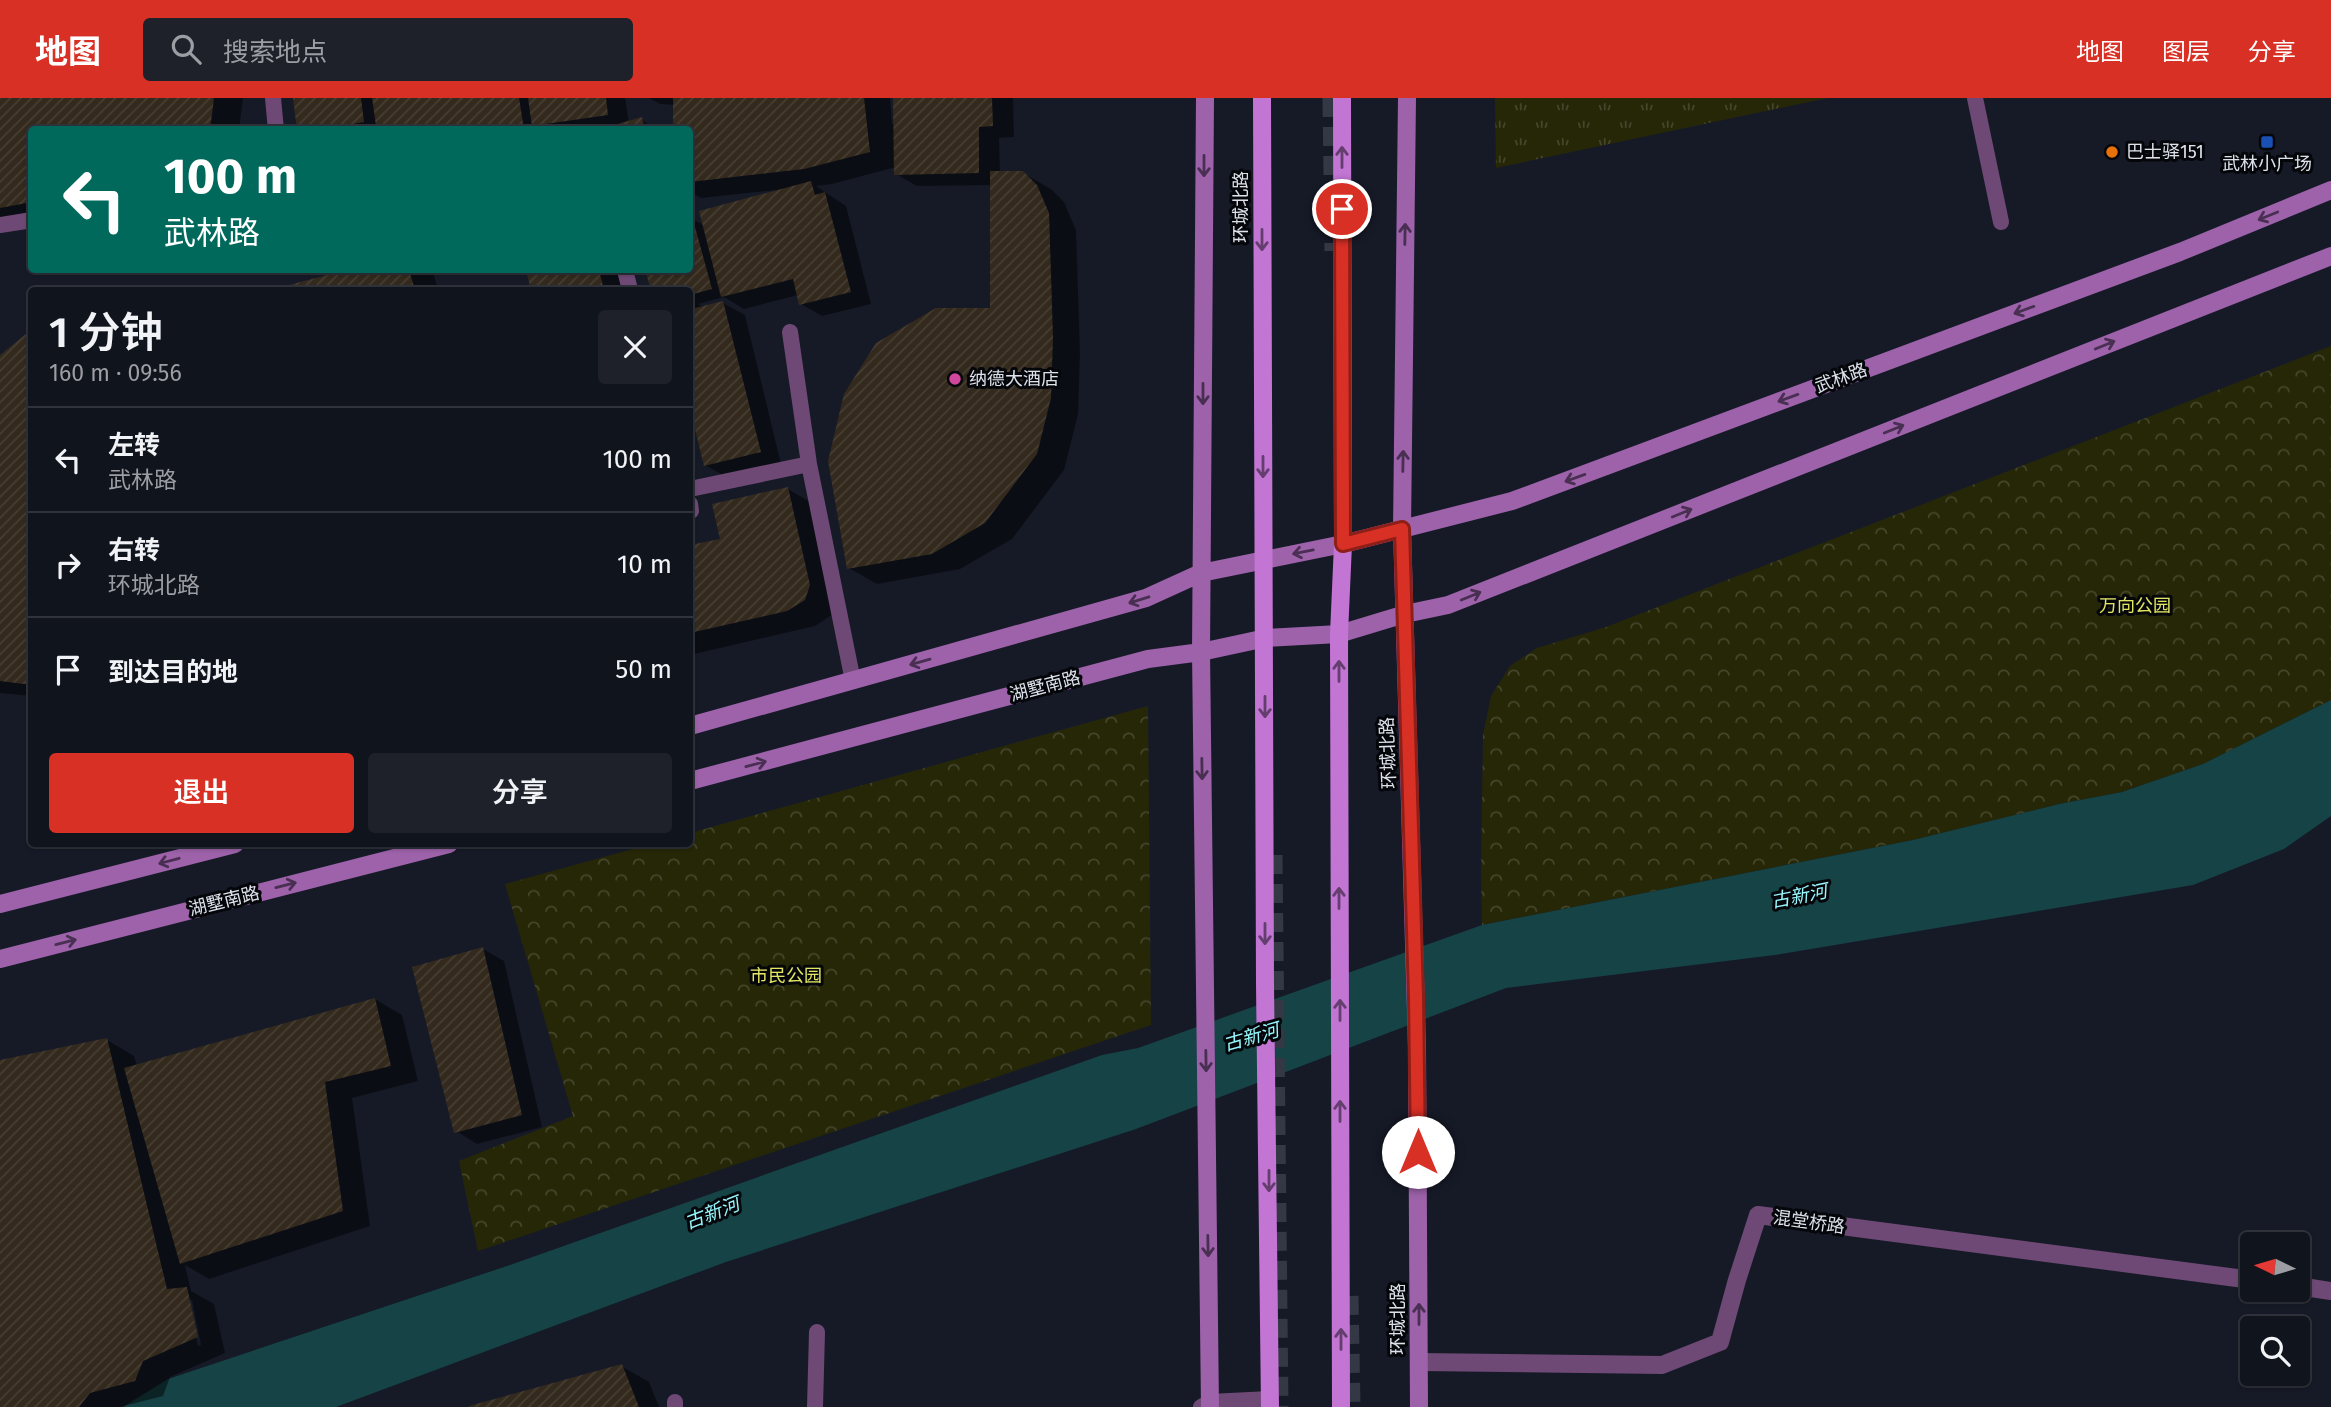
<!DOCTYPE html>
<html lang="zh">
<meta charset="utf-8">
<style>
body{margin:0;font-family:"Fira Sans","Noto Sans SC",sans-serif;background:#1e212a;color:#f1f3f6;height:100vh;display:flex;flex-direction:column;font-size:26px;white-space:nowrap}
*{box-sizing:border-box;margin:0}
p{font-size:23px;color:#9c9ea4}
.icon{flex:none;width:38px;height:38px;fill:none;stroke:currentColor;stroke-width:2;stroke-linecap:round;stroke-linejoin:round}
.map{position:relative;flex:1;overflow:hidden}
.drawer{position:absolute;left:28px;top:189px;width:665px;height:560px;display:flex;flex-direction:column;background:#10141d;border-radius:7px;box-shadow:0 2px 5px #0004,0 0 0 2px #30333b}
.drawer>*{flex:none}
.guide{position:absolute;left:28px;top:28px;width:665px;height:147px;border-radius:7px;box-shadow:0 2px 5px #0004,0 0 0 2px #30333b;background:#00695c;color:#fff;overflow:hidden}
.needle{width:46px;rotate:275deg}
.controls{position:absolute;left:2240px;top:1134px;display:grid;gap:14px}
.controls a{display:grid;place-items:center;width:70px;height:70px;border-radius:7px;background:#10141d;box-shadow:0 2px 5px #0004,0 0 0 2px #30333b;font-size:35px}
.pin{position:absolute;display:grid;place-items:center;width:60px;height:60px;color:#fff;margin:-30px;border:4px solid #fff;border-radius:50%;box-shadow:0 2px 7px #0007}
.me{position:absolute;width:77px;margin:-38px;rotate:0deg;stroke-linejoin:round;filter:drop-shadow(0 0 5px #0008)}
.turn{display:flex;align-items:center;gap:24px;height:147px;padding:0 21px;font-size:32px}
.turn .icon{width:91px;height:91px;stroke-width:2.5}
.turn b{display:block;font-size:49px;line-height:60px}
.round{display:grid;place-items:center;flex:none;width:74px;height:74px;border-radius:7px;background:#1e212a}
.summary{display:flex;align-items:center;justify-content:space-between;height:119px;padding:0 21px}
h1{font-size:42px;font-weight:600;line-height:52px}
.action{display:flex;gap:14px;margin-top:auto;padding:14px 21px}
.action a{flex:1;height:80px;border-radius:7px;background:#d93025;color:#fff;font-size:28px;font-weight:600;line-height:80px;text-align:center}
.action a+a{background:#1e212a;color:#f1f3f6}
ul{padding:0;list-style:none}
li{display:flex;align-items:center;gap:21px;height:105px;padding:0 21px;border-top:2px solid #30333b}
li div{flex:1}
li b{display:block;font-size:26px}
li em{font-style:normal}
header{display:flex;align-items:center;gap:42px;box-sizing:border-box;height:98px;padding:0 35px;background:#d93025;color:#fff}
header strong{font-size:33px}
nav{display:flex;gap:38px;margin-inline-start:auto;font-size:24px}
.search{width:490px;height:63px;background:#1e212a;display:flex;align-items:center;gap:18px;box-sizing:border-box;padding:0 24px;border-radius:7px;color:#9c9ea4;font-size:26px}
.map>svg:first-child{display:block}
.grass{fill:url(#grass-tufts)}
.park{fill:url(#park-crowns)}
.water{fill:#154346}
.shadow{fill:#0007;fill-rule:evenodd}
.building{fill:url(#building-hatch)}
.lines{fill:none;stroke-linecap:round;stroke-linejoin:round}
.trunk-tunnel{stroke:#343844;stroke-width:19;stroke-dasharray:19 10;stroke-linecap:butt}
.service{stroke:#6e4975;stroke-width:16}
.minor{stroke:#6e4975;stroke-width:18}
.secondary{stroke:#9d62aa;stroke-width:18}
.primary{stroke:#c275d3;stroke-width:18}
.oneway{stroke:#633e6e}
.oneway2{stroke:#492f52}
.route-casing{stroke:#8d1f18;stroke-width:18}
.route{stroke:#d93025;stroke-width:12}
.transit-dot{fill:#1a4fb4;stroke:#04060a;stroke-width:2.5}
.food-dot{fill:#e8710a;stroke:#04060a;stroke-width:2.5}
.hotel-dot{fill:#d1479c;stroke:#04060a;stroke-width:2.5}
.labels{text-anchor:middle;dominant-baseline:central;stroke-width:6;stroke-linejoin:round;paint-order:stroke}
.poi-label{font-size:18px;fill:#dde1ea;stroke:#04060a;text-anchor:start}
.street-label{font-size:18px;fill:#dde1ea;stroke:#04060a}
.park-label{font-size:18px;fill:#e3e662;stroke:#04060a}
.water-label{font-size:19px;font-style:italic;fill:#96f7fd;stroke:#04060a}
</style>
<header>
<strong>地图</strong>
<div class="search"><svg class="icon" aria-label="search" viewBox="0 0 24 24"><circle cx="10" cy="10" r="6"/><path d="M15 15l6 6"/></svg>搜索地点</div>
<nav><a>地图</a><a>图层</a><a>分享</a></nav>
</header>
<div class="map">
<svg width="2331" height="1309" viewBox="0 0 2331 1309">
<defs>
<pattern id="grass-tufts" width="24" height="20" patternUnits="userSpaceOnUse" patternTransform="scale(1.75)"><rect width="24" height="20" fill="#262707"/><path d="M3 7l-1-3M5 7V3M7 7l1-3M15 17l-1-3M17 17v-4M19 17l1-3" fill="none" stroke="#45462b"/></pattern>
<pattern id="park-crowns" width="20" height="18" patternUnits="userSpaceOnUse" patternTransform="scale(1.75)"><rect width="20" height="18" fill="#262707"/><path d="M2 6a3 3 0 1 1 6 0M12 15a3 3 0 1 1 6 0" fill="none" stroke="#45462b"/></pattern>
<pattern id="building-hatch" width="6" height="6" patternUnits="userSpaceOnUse" patternTransform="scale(1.75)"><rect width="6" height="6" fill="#33291d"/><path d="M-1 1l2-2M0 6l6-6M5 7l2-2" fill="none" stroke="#463e33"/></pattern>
</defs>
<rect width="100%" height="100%" fill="#161a27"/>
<path class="grass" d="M1495 0H1828L1496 70Z"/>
<path class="park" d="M2331 248V602L2203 666 2122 694 2059 706 1913 742 1482 827 1481 775 1483 637 1491 598 1510 568 1537 550 1606 529Z
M1148 608 1151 927 478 1153 459 1063 573 1018 505 786 651 746H690V735Z"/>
<path class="water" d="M2331 602V718L2284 751 2193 787 1775 857 1506 890 1136 1031 726 1164 336 1309H123L168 1281 510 1167 1102 957 1138 950 1482 827 1913 742 2059 706 2122 694 2203 666Z"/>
<path class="shadow" d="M0 0H243L239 32H32V124L0 130Z
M295 0H625L629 25 641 21 656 32H298Z
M649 0H890L892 26H895L894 0H1013L1014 39 999 40 1000 75H1023L1051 91 1064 104 1076 132 1080 255 1078 316 1064 372 1012 441 960 471 877 486 849 470 992 212V87L917 88 896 76V69L832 86 816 88 846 108 871 206 822 218 801 206 798 197 744 211 724 199 698 206 703 209 723 205 745 217 781 366 726 379 705 367 690 303V192H653L647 172H690V120L704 127 776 94 775 92 701 100 690 94V32L675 7 660 6Z
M353 172H429L433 174 438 192H273Z
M528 172H617L622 192H533Z
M32 233V598L0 595V260Z
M788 391 815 407 832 517 815 528 690 557V449L722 442Z
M483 851 504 863 542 1029 477 1046 456 1033Z
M375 901 402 917 418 983 352 1000 370 1128 209 1181 185 1167 191 1193 214 1206 225 1255 170 1279 163 1298 120 1309H0V964L107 942 134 958 137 968ZM188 1202H192L201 1247 198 1248Z
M621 1268 649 1284 659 1309H472Z"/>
<path class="building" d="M0 0H214L210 32H32V104L0 110Z
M293 0H361L364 24 353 26V32H297Z
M372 0H519L524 31 361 32 376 28Z
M528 0H606L608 17 532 28Z
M673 0H864L870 54 804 71 690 84V32H673Z
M893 0H992L993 28 979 29V75L894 77Z
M642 19 645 32H600V31Z
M990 73H1023L1037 87 1049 115 1053 239 1051 300 1037 356 985 425 932 456 847 471 828 363 844 296 876 245 936 210H990Z
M811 83 815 97 825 94 851 194 799 207 793 181 721 199 699 113Z
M692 118 712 191 690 197V192H651L645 172H690V119Z
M346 172H409L415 192H270Z
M526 172H599L604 192H531Z
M169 187 171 192H152Z
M694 202 695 210 723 203 761 354 704 368 690 311V203Z
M32 231V587L0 583V257Z
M788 389 810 487 805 502 787 513 690 535V447L720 441 712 406Z
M483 849 522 1017 454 1035 412 869Z
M375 900 391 968 325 984 343 1113 180 1166 124 970Z
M107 940 167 1191 187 1189 198 1239 143 1263 135 1283 90 1295 79 1309H0V962Z
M622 1266 639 1309H469V1308Z"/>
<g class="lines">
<path class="trunk-tunnel" d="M1332 0 1334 153
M1273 757 1279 1309
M1349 1198 1351 1309"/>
<path class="service" d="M273 0 276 32
M1975 0 2001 124
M0 127 32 122
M625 172 630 192
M790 234 809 366 853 583
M690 391 809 366
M690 406 691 413H690
M675 1309V1304
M815 1309 817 1234
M1201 1309 1210 1304 1270 1301"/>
<path class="minor" d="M2298 1188 2331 1193
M1419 1264 1662 1267 1720 1244 1737 1182 1758 1117 2252 1182"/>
<path class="secondary" d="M1205 0 1201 554 1210 1309
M1407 0 1402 431 1417 949 1419 1309
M690 628 1146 500 1201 475 1343 446 1512 403 2180 154 2331 92
M690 683 1148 561 1201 554 1266 540 1339 536 1405 516 1448 507 2331 158
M0 806 235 746
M0 861 449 746"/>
<path class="primary" d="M1262 0 1265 886 1270 1309
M1341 1309 1339 536 1343 446 1342 0"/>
</g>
<defs><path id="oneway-shaft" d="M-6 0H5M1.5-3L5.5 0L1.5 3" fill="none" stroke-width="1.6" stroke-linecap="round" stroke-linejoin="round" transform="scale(1.75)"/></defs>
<g class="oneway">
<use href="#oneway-shaft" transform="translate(1342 59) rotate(-90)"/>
<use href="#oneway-shaft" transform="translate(1262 142) rotate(90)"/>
<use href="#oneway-shaft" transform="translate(1263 369) rotate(90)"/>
<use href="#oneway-shaft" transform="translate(1339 573) rotate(-90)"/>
<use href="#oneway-shaft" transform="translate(1265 609) rotate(90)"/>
<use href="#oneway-shaft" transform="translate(1339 800) rotate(-90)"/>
<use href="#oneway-shaft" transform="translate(1265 836) rotate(90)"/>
<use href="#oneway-shaft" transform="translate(1340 912) rotate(-90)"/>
<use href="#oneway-shaft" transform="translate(1340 1013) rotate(-90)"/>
<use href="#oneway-shaft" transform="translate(1269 1083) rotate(90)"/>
<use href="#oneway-shaft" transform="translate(1341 1241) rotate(-90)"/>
</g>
<g class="oneway2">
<use href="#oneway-shaft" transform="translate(1204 68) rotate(90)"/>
<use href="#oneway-shaft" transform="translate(2268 118) rotate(158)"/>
<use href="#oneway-shaft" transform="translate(1405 136) rotate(-89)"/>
<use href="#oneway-shaft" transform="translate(2024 212) rotate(160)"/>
<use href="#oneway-shaft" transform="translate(2105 247) rotate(-22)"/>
<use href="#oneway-shaft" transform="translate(1203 296) rotate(90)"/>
<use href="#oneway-shaft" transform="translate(1788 300) rotate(160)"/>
<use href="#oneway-shaft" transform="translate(1894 331) rotate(-22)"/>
<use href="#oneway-shaft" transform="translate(1403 363) rotate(-89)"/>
<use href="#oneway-shaft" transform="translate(1575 380) rotate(160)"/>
<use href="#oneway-shaft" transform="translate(1682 415) rotate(-22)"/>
<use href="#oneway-shaft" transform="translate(1303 454) rotate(169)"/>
<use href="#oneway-shaft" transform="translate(1471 498) rotate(-22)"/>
<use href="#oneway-shaft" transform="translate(1139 502) rotate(163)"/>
<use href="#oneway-shaft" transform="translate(920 564) rotate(164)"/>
<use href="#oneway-shaft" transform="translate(756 666) rotate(-15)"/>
<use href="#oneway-shaft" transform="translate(1202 671) rotate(89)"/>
<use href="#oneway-shaft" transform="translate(169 763) rotate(165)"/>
<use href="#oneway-shaft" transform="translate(286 787) rotate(-14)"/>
<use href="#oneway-shaft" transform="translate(66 844) rotate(-14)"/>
<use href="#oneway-shaft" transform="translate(1206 963) rotate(89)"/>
<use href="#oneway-shaft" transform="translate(1208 1148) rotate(89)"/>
<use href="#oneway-shaft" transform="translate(1419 1216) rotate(-90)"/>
</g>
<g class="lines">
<defs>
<path id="route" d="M1342 111 1343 446 1402 431 1416 899 1418 1054"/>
</defs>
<use href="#route" class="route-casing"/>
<use href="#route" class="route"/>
</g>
<rect class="transit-dot" x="2260" y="37" width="14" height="14" rx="3.5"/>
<circle class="food-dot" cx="2112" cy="54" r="7"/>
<circle class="hotel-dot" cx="955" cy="281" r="7"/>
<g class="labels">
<g class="poi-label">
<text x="2126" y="54">巴士驿151</text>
<text x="2267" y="66" text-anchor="middle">武林小广场</text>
<text x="969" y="281">纳德大酒店</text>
</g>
<g class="street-label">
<text transform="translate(1241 109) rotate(-90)">环城北路</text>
<text transform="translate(1841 280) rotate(-20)">武林路</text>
<text transform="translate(1045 588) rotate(-15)">湖墅南路</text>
<text transform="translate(1388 655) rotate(-92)">环城北路</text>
<text transform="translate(224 803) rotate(-14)">湖墅南路</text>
<text transform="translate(1809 1124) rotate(8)">混堂桥路</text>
<text transform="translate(1398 1221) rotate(-90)">环城北路</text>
</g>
<g class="park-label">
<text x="2135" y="508">万向公园</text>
<text x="786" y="878">市民公园</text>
</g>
<g class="water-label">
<text transform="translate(1799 798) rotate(-11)">古新河</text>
<text transform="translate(1251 939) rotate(-16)">古新河</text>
<text transform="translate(712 1115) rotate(-21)">古新河</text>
</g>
</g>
</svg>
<div class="controls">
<a><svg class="needle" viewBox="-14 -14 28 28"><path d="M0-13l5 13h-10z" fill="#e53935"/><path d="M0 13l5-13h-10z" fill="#9c9ea4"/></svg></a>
<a><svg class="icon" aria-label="search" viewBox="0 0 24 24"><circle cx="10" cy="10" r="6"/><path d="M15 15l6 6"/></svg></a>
</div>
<div class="pin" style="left:1342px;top:111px;background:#d93025"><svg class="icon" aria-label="arrive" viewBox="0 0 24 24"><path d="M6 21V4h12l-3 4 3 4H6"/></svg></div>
<svg class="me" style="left:1418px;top:1054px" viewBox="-20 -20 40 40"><circle r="19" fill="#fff"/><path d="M0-13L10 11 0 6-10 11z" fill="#d93025"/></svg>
<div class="guide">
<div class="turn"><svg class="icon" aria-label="left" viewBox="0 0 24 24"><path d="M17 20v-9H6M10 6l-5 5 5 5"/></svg><div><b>100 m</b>武林路</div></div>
</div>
<section class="drawer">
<div class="summary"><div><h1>1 分钟</h1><p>160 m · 09:56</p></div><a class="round"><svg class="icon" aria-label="close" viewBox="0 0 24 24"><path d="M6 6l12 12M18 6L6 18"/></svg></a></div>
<ul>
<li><svg class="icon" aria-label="left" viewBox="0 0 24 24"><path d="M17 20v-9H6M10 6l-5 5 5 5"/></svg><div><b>左转</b><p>武林路</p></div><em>100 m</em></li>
<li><svg class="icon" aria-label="right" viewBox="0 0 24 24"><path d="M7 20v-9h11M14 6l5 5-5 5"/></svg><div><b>右转</b><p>环城北路</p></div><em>10 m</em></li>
<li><svg class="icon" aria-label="arrive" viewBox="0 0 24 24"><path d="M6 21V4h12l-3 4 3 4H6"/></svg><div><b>到达目的地</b></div><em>50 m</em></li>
</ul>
<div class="action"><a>退出</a><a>分享</a></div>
</section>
</div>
